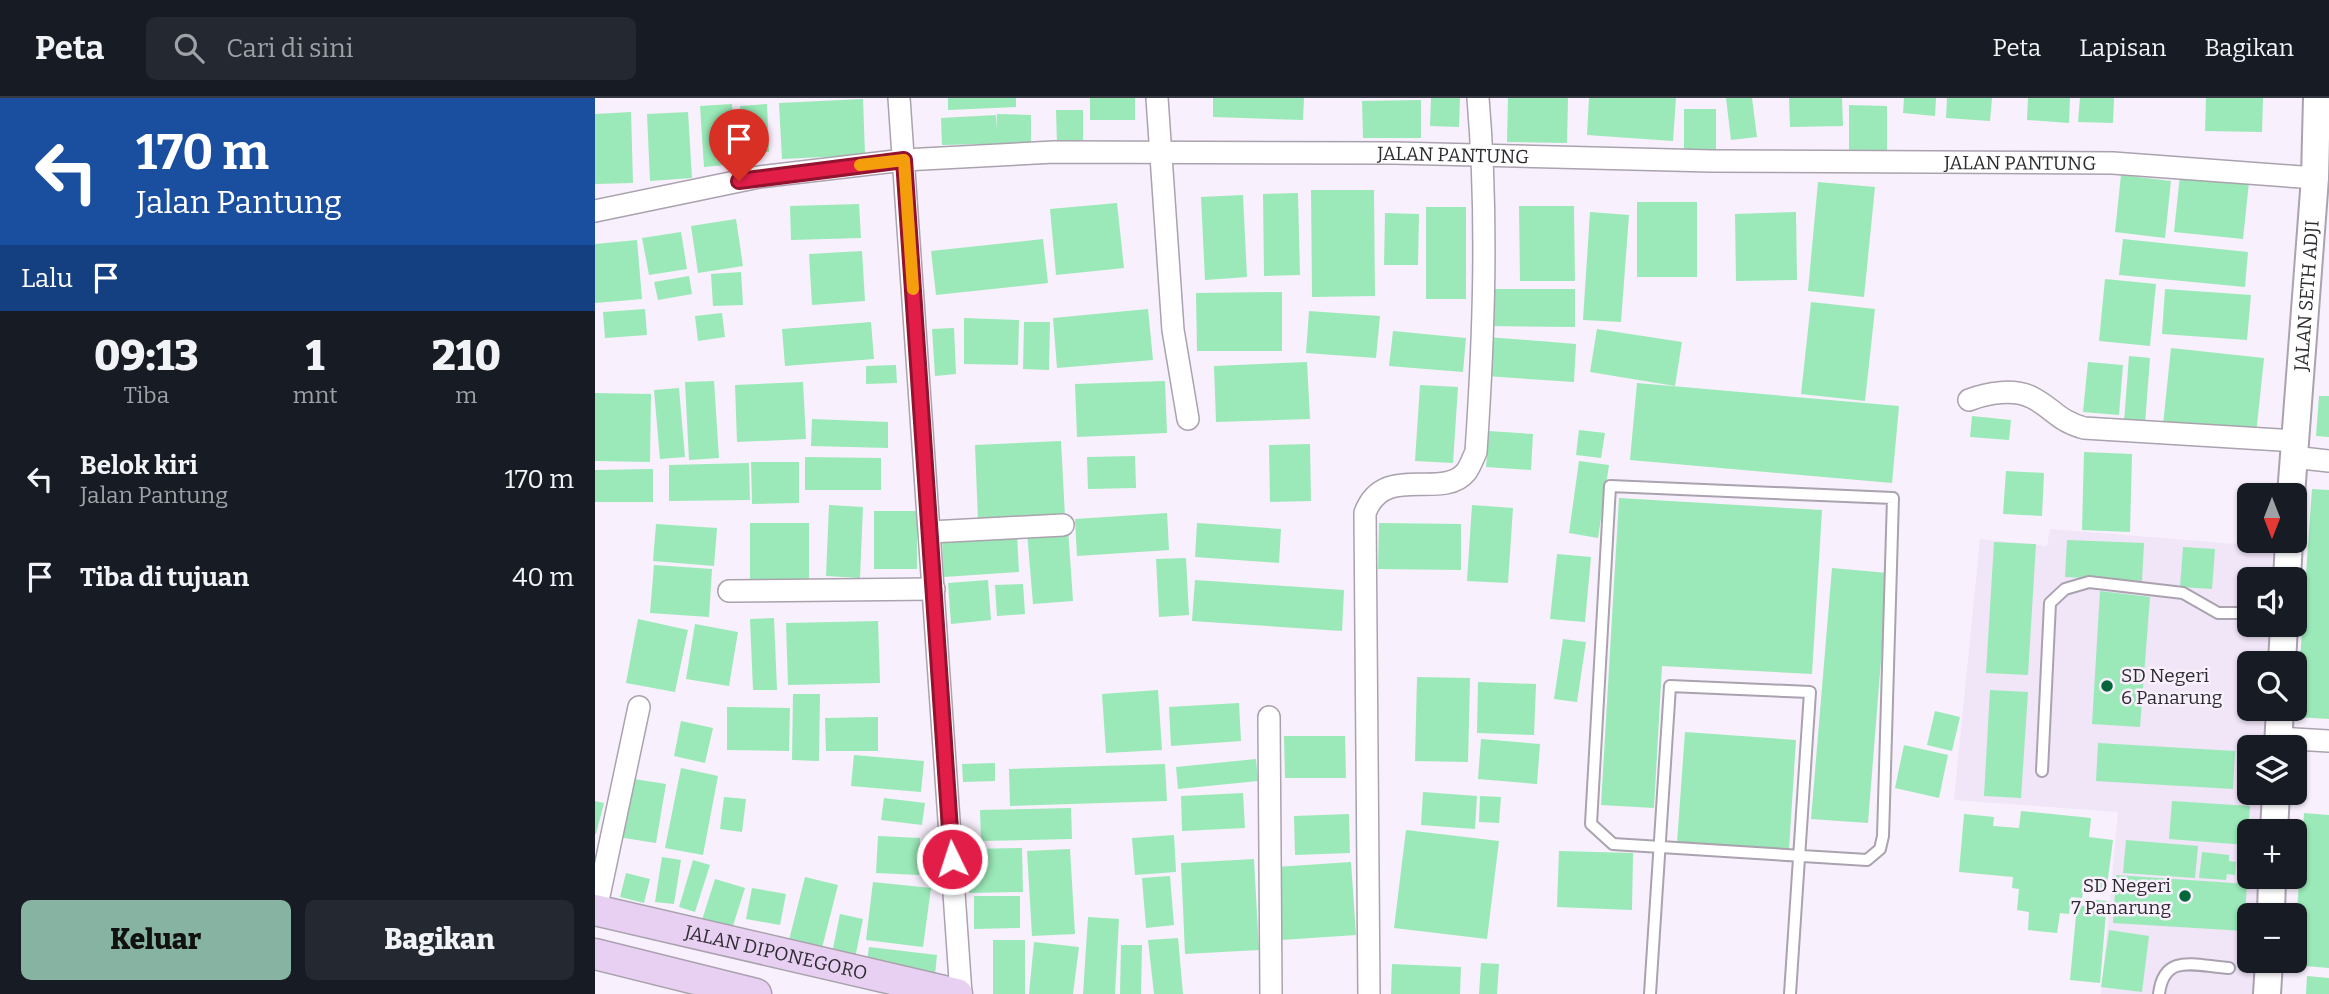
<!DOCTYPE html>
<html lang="id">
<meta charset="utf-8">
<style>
body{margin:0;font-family:Bitter,serif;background:#242831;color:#f1f3f6;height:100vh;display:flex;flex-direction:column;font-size:26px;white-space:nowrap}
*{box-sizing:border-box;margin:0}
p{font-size:23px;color:#9ea1a6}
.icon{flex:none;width:38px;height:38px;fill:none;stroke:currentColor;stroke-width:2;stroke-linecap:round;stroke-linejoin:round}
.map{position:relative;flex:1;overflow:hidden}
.drawer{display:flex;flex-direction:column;background:#171b24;width:595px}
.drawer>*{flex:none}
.hud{background:#1a4fa0;color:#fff;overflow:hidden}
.needle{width:46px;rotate:180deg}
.tools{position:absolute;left:1642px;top:385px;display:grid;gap:14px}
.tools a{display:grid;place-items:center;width:70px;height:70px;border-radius:10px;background:#171b24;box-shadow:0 2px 5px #0004;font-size:35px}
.pin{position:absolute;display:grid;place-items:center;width:60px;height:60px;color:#fff;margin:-72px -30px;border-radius:50% 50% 50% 0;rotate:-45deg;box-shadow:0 0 7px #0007}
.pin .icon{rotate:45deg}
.me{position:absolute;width:77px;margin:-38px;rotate:356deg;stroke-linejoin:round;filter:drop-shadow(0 0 5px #0008)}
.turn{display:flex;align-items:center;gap:24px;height:147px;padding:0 21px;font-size:32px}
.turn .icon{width:91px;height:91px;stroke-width:2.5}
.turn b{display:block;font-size:49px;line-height:60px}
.then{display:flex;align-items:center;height:66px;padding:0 21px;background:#0003;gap:14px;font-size:26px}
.eta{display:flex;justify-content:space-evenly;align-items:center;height:119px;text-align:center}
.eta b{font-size:42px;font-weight:800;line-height:49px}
.primary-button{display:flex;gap:14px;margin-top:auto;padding:14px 21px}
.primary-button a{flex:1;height:80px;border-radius:10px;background:#87b4a2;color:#111;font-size:28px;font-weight:800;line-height:80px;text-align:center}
.primary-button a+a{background:#242831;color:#f1f3f6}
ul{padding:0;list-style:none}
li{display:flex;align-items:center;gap:21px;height:98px;padding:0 21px}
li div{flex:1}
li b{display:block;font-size:26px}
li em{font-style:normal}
header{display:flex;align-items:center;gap:42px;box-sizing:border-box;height:98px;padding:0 35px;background:#171b24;border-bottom:2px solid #363941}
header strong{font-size:33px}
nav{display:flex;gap:38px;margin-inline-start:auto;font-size:24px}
.search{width:490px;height:63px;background:#242831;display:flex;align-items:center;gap:18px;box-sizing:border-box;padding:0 24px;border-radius:10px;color:#9ea1a6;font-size:26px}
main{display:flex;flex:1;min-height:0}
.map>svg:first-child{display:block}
.built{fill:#f1e5f8}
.building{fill:#9be9b8}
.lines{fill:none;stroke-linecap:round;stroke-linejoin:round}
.service-casing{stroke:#aaa2ae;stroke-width:14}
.minor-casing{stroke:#aaa2ae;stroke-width:24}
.tertiary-casing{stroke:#aaa2ae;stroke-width:30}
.secondary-casing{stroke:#aaa2ae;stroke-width:33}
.service{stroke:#fff;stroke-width:10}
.minor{stroke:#fff;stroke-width:21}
.tertiary{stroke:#fff;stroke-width:26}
.secondary{stroke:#e8d0f2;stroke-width:30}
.route-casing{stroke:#92132f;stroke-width:18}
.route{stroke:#e11d48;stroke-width:12}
.slow{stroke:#f59e0b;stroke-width:12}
.poi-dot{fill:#05663b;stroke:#f8f0fc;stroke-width:2.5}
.labels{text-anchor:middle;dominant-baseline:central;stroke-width:5;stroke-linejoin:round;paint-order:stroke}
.street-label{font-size:19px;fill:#2f2c31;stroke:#f8f0fc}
.poi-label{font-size:19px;fill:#2f2c31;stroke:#f8f0fc;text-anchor:start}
</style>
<header>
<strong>Peta</strong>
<div class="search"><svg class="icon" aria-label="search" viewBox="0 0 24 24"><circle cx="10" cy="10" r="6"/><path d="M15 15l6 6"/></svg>Cari di sini</div>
<nav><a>Peta</a><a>Lapisan</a><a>Bagikan</a></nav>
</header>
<main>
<section class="drawer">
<div class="hud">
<div class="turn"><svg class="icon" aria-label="left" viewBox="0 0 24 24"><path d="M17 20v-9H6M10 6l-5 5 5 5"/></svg><div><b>170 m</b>Jalan Pantung</div></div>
<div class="then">Lalu<svg class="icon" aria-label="arrive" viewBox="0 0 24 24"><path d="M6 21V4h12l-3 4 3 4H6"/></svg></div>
</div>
<div class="eta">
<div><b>09:13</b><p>Tiba</p></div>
<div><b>1</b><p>mnt</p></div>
<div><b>210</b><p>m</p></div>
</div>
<ul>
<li><svg class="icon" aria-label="left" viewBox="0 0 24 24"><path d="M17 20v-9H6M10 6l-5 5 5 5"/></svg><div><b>Belok kiri</b><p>Jalan Pantung</p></div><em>170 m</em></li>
<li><svg class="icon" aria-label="arrive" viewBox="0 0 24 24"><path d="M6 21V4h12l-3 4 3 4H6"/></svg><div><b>Tiba di tujuan</b></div><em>40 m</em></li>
</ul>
<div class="primary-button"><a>Keluar</a><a>Bagikan</a></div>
</section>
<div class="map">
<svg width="1734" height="896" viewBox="0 0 1734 896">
<rect width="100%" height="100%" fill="#f8f0fc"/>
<path class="built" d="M1455 431 1678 449 1677 481H1654V527H1675L1673 565H1654V611H1671L1670 649H1654V695H1668L1667 733H1654V779H1665L1663 817H1654V863H1662L1661 896H1506L1523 714 1359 702 1385 441 1452 448Z"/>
<path class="building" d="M353 0H421V9L353 12Z
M495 0H540V22H495Z
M618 0H709L708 22 618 19Z
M836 0H865L864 29 835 28Z
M913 0H973L972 45 912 44Z
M994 0H1081L1078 43 992 37Z
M1131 0H1157L1162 39 1136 42Z
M1194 0H1247L1248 28 1195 29Z
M1309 0H1341L1340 18 1308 15Z
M1352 0H1397L1395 23 1351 20Z
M1433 0H1475L1474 25 1432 22Z
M1485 0H1519L1518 25 1483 24Z
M1611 0H1668L1667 34 1610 33Z
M268 1 270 57 187 61 184 5Z
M826 2V40H768L767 3Z
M137 6 141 66 109 69 105 8Z
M172 6 174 54 147 55 145 8Z
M1254 7 1292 8V54L1254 53Z
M1089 11H1121V59H1089Z
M461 12H488V45H462Z
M36 14 38 85 0 86V16Z
M93 14 97 80 55 83 52 16Z
M402 16 436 17V45L347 47 346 20 401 17 402 31Z
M1526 77 1576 83 1570 140 1520 134Z
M1585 77 1654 84 1648 141 1579 134Z
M1223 84 1280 89 1269 199 1213 193Z
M716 92H779L780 198 717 199Z
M703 95 705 177 669 178 668 96Z
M648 97 652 179 610 182 606 99Z
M1042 104H1102V179H1042Z
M522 105 529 170 461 177 455 111Z
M264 106 266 140 196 142 195 108Z
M924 108H979L980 183H925Z
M831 109H871V201H831Z
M995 114 1034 117 1026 224 988 222Z
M1201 114 1202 182 1141 183 1140 116Z
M790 115 824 116 823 167H789Z
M141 121 148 168 103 175 96 128Z
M86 134 92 171 54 177 47 140Z
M448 141 453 185 341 197 336 153Z
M1528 141 1653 154 1650 189 1524 177Z
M42 142 47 201 0 205V146Z
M267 153 270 203 217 207 214 156Z
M146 174 148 207 118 208 116 176Z
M94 178 97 196 63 202 59 184Z
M1510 181 1561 186 1555 248 1504 243Z
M895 191H980V229L895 228Z
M1570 191 1656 197 1652 242 1567 236Z
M687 194V253H602L601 195Z
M1216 204 1280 211 1270 303 1206 296Z
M50 211 52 237 10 240 8 214Z
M553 211 558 262 462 270 458 220Z
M714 213 785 218 781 260 711 255Z
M127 215 130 239 103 243 100 218Z
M369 220 424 222 423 267 369 266Z
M276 224 279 261 190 268 187 231Z
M429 224H455L454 272 428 271Z
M359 230 361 276 340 278 337 231Z
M1002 231 1087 244 1080 288 995 274Z
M798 233 871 240 868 274 794 268Z
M893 239 981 246 979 284 890 278Z
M1576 250 1669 260 1661 337 1568 327Z
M1534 258 1555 260 1550 326 1529 324Z
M712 264 715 321 621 324 619 268Z
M1493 264 1528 267 1524 317 1488 314Z
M301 267 302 285 271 286V268Z
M119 283 124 360 94 362 90 284Z
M570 283 572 335 482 339 480 286Z
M208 284 211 341 142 344 140 287Z
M1042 285 1304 308 1297 385 1035 362Z
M825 287 863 289 858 365 820 363Z
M84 290 90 359 65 361 59 292Z
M0 295 56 296 55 364 0 363Z
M1724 298H1734V339L1721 338Z
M1377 318 1416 322 1414 342 1375 339Z
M217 321 293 324V350L216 348Z
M984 332 1010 335 1006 360 981 357Z
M894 333 938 336 936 372 891 369Z
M466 343 470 419 383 423 380 347Z
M715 346 716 403 675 404 674 347Z
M1489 354 1537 356 1535 434 1487 432Z
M540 358 541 390 493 391 492 359Z
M210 359 286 360V392H210Z
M984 363 1014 367 1003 440 974 435Z
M156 364H204V405L157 406Z
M154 365 155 402 74 403V367Z
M58 371V404H0V372Z
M1411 373 1449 375 1447 418 1408 416Z
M1717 391 1734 392V621L1701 619Z
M1024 400 1227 412 1217 576 1067 568 1059 710 1006 707Z
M234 407 268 409 265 480 231 478Z
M877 407 918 410 913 485 872 483Z
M279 413H322V471H279Z
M572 415 574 452 482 458 480 421Z
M155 425H214V483L155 484Z
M602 425 686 431 684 465 600 459Z
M784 425 866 426V472L783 471Z
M61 426 122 430 119 468 58 463Z
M473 430 478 503 438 506 432 434Z
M422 437 424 474 349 479 347 442Z
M1472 442 1549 445 1547 483 1470 479Z
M1399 444 1441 446 1433 577 1391 575Z
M1588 449 1620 451 1617 491 1585 489Z
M962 456 996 459 990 524 955 521Z
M591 460 594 517 564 519 561 461Z
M59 467 117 471 114 519 55 515Z
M1237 470 1293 475 1273 725 1216 721Z
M393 482 396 522 356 526 353 485Z
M600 482 749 492 747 533 597 523Z
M428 486 430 516 402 518 400 487Z
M1505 493 1555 499 1545 629 1497 626Z
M179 520 182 592H158L155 521Z
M43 521 93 532 80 594 31 585Z
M283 523 285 585 193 587 191 525Z
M100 526 143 534 134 588 91 581Z
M968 541 991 544 982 604 959 601Z
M822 579 875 580 873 664 820 663Z
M883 584 941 586 939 637 882 635Z
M563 592 567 652 511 655 507 596Z
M1395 592 1433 594 1426 700 1389 698Z
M198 596H225L224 663 197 662Z
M644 605 646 643 576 648 574 609Z
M132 609 195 610 194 653 132 652Z
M1340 613 1365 619 1357 653 1332 647Z
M283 619V653H231L230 620Z
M86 623 118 630 110 665 79 658Z
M1090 634 1201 642 1194 752 1082 745Z
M689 638H750L751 680H690Z
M886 641 945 646 942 686 883 681Z
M1503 645 1640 653 1638 691 1501 683Z
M1309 647 1353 657 1344 700 1300 690Z
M259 657 329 663 326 694 256 688Z
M661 661 663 683 583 691 581 669Z
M400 665V683L368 684 367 666Z
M570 666 572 703 415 708 414 671Z
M86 670 123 678 108 757 70 750Z
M33 680 71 686 61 745 23 739Z
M828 694 882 698 880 731 826 727Z
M648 695 650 730 587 733 586 698Z
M885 698 906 699 904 725 884 724Z
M129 699 151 701 147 734 125 731Z
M289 700 330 705 327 727 286 722Z
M0 703 9 705 1 736H0Z
M1577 703 1655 708 1652 747 1574 741Z
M476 710 477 741 386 743 385 712Z
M1426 713 1496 720 1494 739 1518 742 1511 795 1488 793 1487 800 1476 799 1474 816 1465 815 1462 835 1433 832 1434 814 1422 812 1424 791 1417 790 1418 779 1364 774 1369 716 1399 719 1398 728 1424 730Z
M1709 715 1734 717V870L1698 867Z
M754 716 755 755 700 757 699 718Z
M811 732 904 743 892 841 799 830Z
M579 737 581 774 540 777 537 740Z
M283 738 325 740 324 777 281 775Z
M1531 742 1603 748 1600 780 1528 775Z
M427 750 428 794 374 795V751Z
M475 751 480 836 437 838 432 753Z
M964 753 1038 755 1037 812 962 809Z
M1607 754 1634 757V763L1641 764 1640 777 1632 776 1631 782 1604 780Z
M67 759 86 762 79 806 60 804Z
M659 761 664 852 590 856 586 765Z
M98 762 115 767 100 814 84 809Z
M756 764 761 837 686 842 681 769Z
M31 775 55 781 49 805 25 799Z
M1521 777 1652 786 1649 833 1518 825Z
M575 778 579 827 551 830 547 780Z
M210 779 243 787 227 850 194 842Z
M120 781 150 790 135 837 105 828Z
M278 784 336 790 328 849 271 842Z
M157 790 191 796 185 827 151 821Z
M379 798H425V830L379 831Z
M1491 801 1512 803 1505 885 1475 882 1482 807 1490 808Z
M245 816 268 821 258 870 235 865Z
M493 819 524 821 520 896H488Z
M1514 832 1554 838 1547 894 1506 889Z
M583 840 588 896H559L553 842Z
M398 842H430V896H398Z
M439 844 484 849 478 896H434Z
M526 847H547L546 896H525Z
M274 849 342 857 340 877 271 869Z
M886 865 904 866 902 896H884Z
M797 866 866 869 865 896H796Z
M1712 878 1734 880V896H1711Z"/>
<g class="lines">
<defs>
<path id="service" d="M1015 388 1298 400 1288 738 1285 751 1272 762 1018 746 996 726Z
M1447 673 1455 505 1470 491 1494 484 1588 495 1623 515H1654
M1055 896 1075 588 1215 594 1195 896
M1564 896C1569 854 1601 868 1634 870"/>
<g id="minor">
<path d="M304 0 366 896"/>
<path d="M562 0 578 232 593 321"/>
<path id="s1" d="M0 113 164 79 309 62 459 54 800 55 1116 63 1518 65 1720 80"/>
<path d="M1374 302C1392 295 1419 290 1438 300 1459 311 1463 323 1489 330L1700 343"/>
<path d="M1698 359 1734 363"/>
<path d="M335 434 468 427"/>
<path d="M134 493 339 491"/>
<path d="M674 619 676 896"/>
<path d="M1683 640 1734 643"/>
<path d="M1 812 44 609"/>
<path d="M774 896 770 415C789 364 847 403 871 374 875 369 878 360 881 354 889 237 893 117 883 0"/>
</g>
<g id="tertiary">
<path id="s2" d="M1696 397 1720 80 1722 0"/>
<path d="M1692 481 1694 443"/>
<path d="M1687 565 1689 527"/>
<path d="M1683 649 1685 611"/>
<path d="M1679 733 1681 695"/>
<path d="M1676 817 1677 779"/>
<path d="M1672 896 1674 863"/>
</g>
<g id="secondary">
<path id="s3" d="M0 812 362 896"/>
<path d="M0 856 161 896"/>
</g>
</defs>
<use href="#service" class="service-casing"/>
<use href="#minor" class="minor-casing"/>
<use href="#tertiary" class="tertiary-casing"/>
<use href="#secondary" class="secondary-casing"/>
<use href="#service" class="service"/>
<use href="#minor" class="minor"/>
<use href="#tertiary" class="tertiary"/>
<use href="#secondary" class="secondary"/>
</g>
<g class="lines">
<defs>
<path id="route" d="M144 83 309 62 357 761"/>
</defs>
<use href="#route" class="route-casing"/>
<use href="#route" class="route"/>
<path class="slow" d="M265 67 309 62 318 191"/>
</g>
<g class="poi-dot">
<circle cx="1512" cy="588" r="7"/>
<circle cx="1590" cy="798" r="7"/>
</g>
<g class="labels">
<g class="street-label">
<text stroke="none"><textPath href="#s1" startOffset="863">JALAN PANTUNG</textPath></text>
<text stroke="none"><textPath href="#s1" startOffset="1430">JALAN PANTUNG</textPath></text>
<text stroke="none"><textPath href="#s2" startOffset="200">JALAN SETH ADJI</textPath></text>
<text stroke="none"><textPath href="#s3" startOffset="186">JALAN DIPONEGORO</textPath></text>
</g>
<g class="poi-label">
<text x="1526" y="577">SD Negeri<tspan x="1526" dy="22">6 Panarung</tspan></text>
<text x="1576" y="787" text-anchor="end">SD Negeri<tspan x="1576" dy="22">7 Panarung</tspan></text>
</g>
</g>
</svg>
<div class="tools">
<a><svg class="needle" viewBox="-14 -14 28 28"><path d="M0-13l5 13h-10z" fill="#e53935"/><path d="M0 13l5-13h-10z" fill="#9ea1a6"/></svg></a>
<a><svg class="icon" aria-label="sound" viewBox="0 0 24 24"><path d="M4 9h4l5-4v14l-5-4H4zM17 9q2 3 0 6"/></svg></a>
<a><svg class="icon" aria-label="search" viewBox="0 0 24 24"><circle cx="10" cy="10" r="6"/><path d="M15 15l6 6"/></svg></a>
<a><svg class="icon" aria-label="layers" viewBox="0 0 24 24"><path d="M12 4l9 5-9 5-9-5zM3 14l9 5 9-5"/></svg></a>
<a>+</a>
<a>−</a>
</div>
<div class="pin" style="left:144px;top:83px;background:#d93025"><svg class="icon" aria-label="arrive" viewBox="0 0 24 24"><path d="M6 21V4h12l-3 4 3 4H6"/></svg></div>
<svg class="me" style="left:357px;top:761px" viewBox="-20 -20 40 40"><circle r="17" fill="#e11d48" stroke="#fff" stroke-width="3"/><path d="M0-11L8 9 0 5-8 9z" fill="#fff"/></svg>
</div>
</main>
